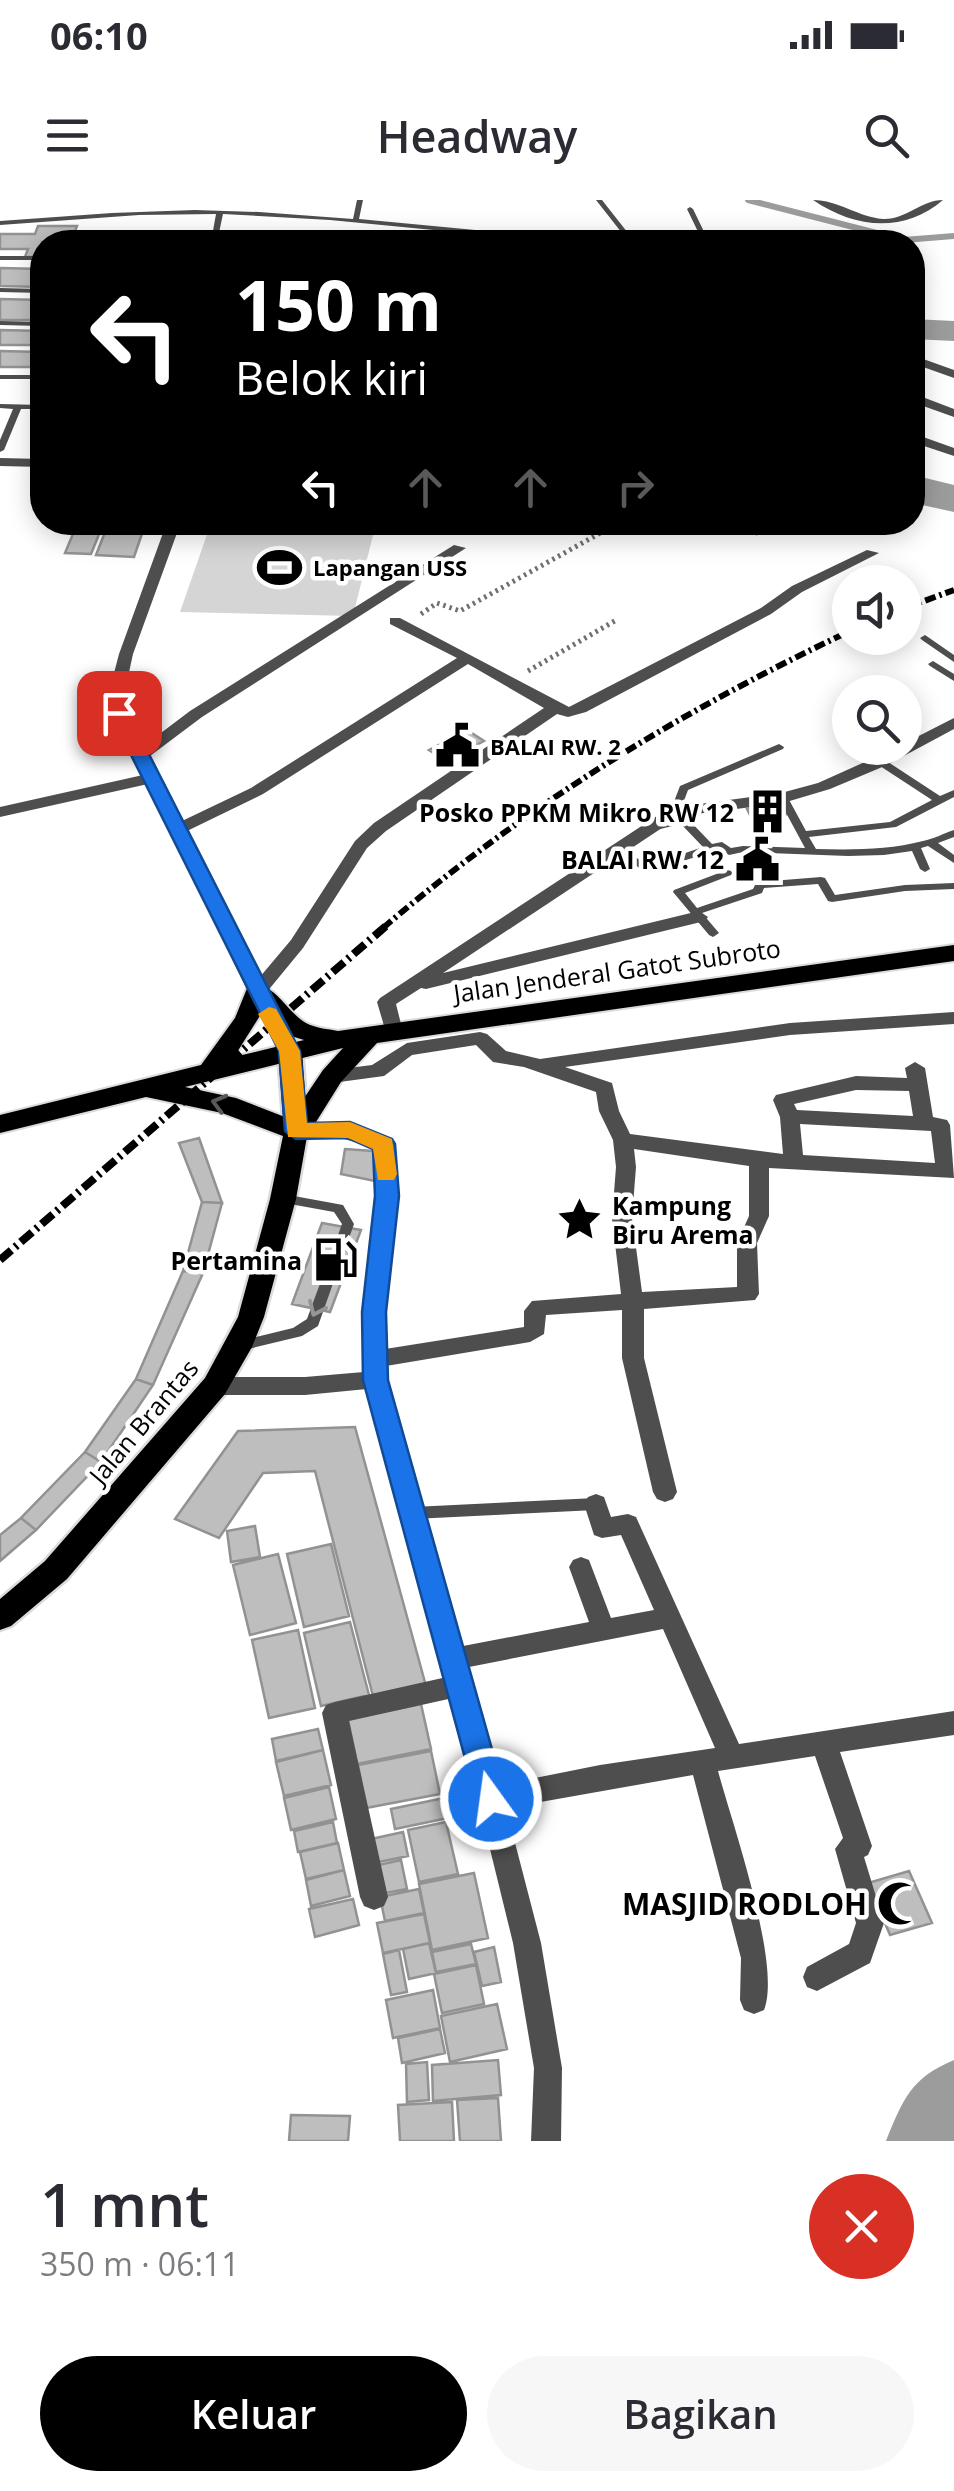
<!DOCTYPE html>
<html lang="id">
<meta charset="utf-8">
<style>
body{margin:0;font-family:"Open Sans",sans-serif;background:#f7f7f7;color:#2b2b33;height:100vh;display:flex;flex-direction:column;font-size:38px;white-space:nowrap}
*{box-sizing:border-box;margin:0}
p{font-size:32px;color:#7c7c81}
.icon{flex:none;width:55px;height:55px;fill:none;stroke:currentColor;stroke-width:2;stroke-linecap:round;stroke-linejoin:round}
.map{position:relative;height:1941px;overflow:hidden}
.drawer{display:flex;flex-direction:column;background:#fff;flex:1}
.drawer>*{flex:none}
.hud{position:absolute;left:30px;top:30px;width:895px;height:305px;border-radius:40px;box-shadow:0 5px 25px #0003;background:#000;color:#fff;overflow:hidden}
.tools{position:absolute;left:832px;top:365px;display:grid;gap:20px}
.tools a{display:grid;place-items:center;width:90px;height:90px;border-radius:50%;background:#fff;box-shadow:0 5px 25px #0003;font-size:50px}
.pin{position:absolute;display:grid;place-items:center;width:85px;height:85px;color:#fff;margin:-42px;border-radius:20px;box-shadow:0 5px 15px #0006}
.me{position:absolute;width:110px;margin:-55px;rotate:346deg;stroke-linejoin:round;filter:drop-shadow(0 0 8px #0008)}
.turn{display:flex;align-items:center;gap:35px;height:210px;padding:0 40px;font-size:45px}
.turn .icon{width:130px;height:130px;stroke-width:2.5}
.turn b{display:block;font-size:70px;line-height:85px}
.lanes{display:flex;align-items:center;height:95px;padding:0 40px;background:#0003;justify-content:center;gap:50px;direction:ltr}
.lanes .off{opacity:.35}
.round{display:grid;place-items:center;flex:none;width:105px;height:105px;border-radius:52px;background:#f7f7f7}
.overview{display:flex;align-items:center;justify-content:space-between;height:170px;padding:0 40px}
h1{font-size:60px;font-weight:600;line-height:75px}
.cta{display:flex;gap:20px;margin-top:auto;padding:20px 40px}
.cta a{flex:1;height:115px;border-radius:60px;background:#000;color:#fff;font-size:40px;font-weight:600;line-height:115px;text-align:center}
.cta a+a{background:#f7f7f7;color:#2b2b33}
.status{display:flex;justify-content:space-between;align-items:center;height:70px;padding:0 50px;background:#fff;direction:ltr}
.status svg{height:28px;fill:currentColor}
header{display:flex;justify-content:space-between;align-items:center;height:130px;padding:0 40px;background:#fff;font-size:45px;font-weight:600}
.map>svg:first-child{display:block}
.green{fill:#d5d5d5}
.water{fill:#9c9c9c}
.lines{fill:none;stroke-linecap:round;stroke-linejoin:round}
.stream{stroke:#9c9c9c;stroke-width:6}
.river{fill:#9c9c9c;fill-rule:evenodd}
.building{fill:#bebebe;stroke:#929292;stroke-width:2.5}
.primary-casing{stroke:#dbdbdb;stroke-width:5}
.trunk-casing{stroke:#dbdbdb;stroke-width:4}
.path{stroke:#707070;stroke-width:5;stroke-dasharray:2.5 4;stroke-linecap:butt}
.service{fill:#4e4e4e;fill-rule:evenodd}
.minor{fill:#4e4e4e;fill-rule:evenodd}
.primary{fill:#000;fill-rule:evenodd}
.trunk{fill:#000;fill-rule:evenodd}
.rail-far1{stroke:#000;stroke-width:6;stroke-dasharray:11 4 2.5 4;stroke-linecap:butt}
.rail{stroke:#000;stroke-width:8;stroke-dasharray:15 5 2.5 5;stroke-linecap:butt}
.oneway{stroke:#595959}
.oneway2{stroke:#959595}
.route{fill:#1a73e8;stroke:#114b97;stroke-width:2.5}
.slow{fill:#f59e0b}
.labels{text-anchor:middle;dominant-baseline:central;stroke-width:9;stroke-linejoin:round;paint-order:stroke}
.far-poi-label{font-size:22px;font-weight:bold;fill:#000;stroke:#fff;text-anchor:start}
.poi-label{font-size:25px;font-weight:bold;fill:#000;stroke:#fff;text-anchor:end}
.street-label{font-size:25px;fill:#000;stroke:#fff}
.near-poi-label{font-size:30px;font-weight:bold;fill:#000;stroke:#fff;text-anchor:end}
</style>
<div class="status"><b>06:10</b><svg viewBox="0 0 49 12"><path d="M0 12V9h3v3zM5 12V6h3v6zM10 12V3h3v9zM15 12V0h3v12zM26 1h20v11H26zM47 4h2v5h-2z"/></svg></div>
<header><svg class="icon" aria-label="menu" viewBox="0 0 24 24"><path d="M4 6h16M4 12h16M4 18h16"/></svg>Headway<svg class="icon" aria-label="search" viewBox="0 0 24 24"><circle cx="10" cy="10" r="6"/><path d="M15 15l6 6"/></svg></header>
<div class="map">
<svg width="954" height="1941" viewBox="0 0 954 1941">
<rect width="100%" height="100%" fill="#fff"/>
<path class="green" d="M211 323H376L353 416 180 412Z"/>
<path class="water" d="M913 275 954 285V312L913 303Z"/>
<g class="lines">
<path class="stream" d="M748 0 904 40 954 36"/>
<path class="river" d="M912 119 954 121V141L912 139Z
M954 1860V1941H886C903 1899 911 1878 954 1860Z"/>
</g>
<path class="building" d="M38 26H77L74 34H151L149 42H42V57H25L28 49H0V34H35Z
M0 68 42 69V87L0 86Z
M0 99 42 100V120H0Z
M0 130 42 131V145H0Z
M0 151 42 152V167H0Z
M78 322H104L91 354 65 353Z
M109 322H146L134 357 96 355Z
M467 530 484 541 447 561 429 550Z
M781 601 788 614 752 619 747 609Z
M741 650H769L772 669H744Z
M199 938 222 1003 202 1002 179 943Z
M345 949 373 951 377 955 375 981 341 974Z
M202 1002 222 1003 203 1073 183 1071Z
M322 1023 361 1030 330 1112 292 1104Z
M183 1071 203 1073 153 1185 136 1179Z
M136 1179 153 1185 101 1262 85 1252Z
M355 1227 426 1486 374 1500 315 1271 263 1273 219 1338 175 1319 238 1231Z
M85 1252 101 1262 36 1330 21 1318Z
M21 1318 36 1330 0 1361V1335Z
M255 1326 260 1357 231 1362 227 1331Z
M331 1344 349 1416 304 1427 287 1354Z
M278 1354 296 1423 250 1435 233 1365Z
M350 1422 369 1495 321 1506 304 1433Z
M298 1430 315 1508 269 1518 252 1440Z
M421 1504 431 1549 357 1564 348 1519Z
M318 1529 323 1550 276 1561 272 1539Z
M323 1550 331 1585 284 1596 276 1562Z
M431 1551 440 1594 366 1608 358 1565Z
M329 1587 336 1619 291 1630 284 1598Z
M444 1598 448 1618 395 1629 391 1609Z
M333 1622 337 1643 298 1652 294 1631Z
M446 1622 458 1674 419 1682 408 1630Z
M403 1632 408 1656 369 1664 371 1639Z
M338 1643 344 1670 306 1679 300 1652Z
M401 1660 407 1689 380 1694 374 1666Z
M344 1670 350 1696 311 1706 306 1680Z
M909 1671 932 1723 890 1735 868 1683Z
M474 1673 488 1738 432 1750 419 1684Z
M419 1689 424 1713 385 1721 380 1697Z
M353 1699 359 1725 315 1737 309 1709Z
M424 1714 430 1743 383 1753 377 1723Z
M429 1743 436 1773 409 1779 403 1749Z
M471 1744 476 1764 436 1772 432 1752Z
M494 1747 501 1782 482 1786 474 1752Z
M399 1750 407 1792 391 1795 383 1754Z
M476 1765 484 1804 442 1813 434 1774Z
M433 1790 440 1828 393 1838 386 1800Z
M497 1804 507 1849 450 1862 441 1816Z
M440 1829 445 1853 402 1863 398 1838Z
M498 1860 501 1895 433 1901 432 1865Z
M427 1862 429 1900 407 1902 406 1864Z
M498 1898 501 1941H460L457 1900Z
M452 1902 454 1941H400L398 1905Z
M291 1915 350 1916 348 1941H289Z"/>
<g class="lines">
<defs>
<path id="primary" d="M290 843 302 851 308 931 296 999 264 1117 252 1147 225 1194 67 1379 11 1426 0 1430V1399L45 1361 205 1178 238 1117 270 999 284 931 278 851Z"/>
<path id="trunk" d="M954 745V761L377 843 341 882 306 938 296 941 222 913 146 897 0 933V915L201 865 235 818 248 786C274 779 286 812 306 823 315 828 328 829 338 831ZM263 811 288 835 304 840 234 857ZM343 848 323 870 290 919 236 898 185 887Z"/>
</defs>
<use href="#primary" class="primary-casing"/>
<use href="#trunk" class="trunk-casing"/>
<path class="path" d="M742 322 758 334
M421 414 437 403 460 411 620 322
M528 471 618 419"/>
<path class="service" d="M357 0H363L359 19 507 33 527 42H519L506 37 330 20 223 14 217 42H211L216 14 139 15 0 25V21L112 13 195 10 259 12 353 19Z
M596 0H602L635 42H629Z
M690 7 693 9 709 42H703L687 9Z
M0 56H42V60H0Z
M0 88 42 89V93L0 92Z
M0 121 42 122V126L0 125Z
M0 175H42V179H0Z
M0 204 42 205V209H21L4 250 0 252V240L13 209 0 208Z
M925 435 954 455V462L922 440 920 438Z
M933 461 954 474V481L930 466 928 464Z
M840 530 850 535V542L835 533Z
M779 544 784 547 783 549 688 590 679 614 675 615 670 612 680 586Z
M859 548H870L888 558V562L940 596 954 590V597L896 627 809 637 816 649C852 650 888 650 923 641 934 639 944 633 954 630V637L938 643 954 655V663L928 646 921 648 930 669 925 672 920 669 912 651 884 655 848 656 743 652 729 655 720 649 646 673 614 649 615 647H623L647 666 703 647 681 624 656 630 651 627 652 625 683 617 687 618 712 644 722 642 731 648 743 646 805 648 778 598 779 596H787L806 631 890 622 932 600 877 564V560Z
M727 670 731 671 732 673 731 675 685 693 697 708 753 689 756 683 760 682 821 677 825 678 835 695 905 685 954 683V689L905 691 832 702 828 701 818 684 764 688 762 693 702 713 719 733 713 737 709 735 673 692 674 690Z
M283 994 343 1005 354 1024 318 1126 302 1136 240 1151 235 1150 233 1146 235 1142 293 1128 307 1119 342 1024 334 1012 279 1002 277 999 279 996Z
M596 1298 601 1300 603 1304 601 1308 596 1310 413 1319 408 1317 406 1313 408 1309 413 1307Z"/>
<path class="minor" d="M813 0C838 0 858 17 883 19 906 20 921 0 943 0 903 34 854 28 813 0Z
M912 155 954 170V178L912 163Z
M912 193 954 209V217L912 202Z
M912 233 954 248V256L912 242Z
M0 258 42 259V267L0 266Z
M167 322H181L133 454 123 500 145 545 190 511 454 345 466 348 202 517 150 556 182 621 251 588 457 458 390 424V418H400L569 507 761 408 792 386 867 350 879 353 802 392 771 414 586 512 568 517 557 514 386 631 367 648 303 748 266 793 299 851 290 857 283 856 248 792 148 584 0 617V607L143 575 107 500 119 454ZM468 464 544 508 374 623 355 641 291 740 259 778 187 631 263 594Z
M954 518V529L887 565 830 589 783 603 680 616 443 773 699 711 708 717 705 721 426 789 421 788 396 804 403 832 401 836H387L377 802 380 798 669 608 781 593 818 583 896 548H905V543Z
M954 812V824L790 835 565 867 612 883 619 911 630 934 783 954 780 917 773 900 776 895 856 876 907 878 905 868 915 862 925 868 933 917 947 920 950 925 954 978 769 968V1016L757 1043 759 1094 755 1100 644 1109V1158L677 1292 673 1299 665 1302 657 1299 653 1292 622 1158V1110L546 1115 544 1134 530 1142 386 1166V1180L463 1446 589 1422 569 1367 573 1360 581 1357 589 1360 611 1418 654 1410 621 1335 602 1338 594 1335 584 1304 588 1297 596 1294 604 1297 611 1317 628 1314 636 1317 739 1544 954 1511V1535L840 1552 872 1646 868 1655 864 1657 884 1723 870 1763 817 1791 807 1787 803 1777 807 1767 849 1744 856 1723 835 1649 843 1638 815 1556 718 1571C732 1623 782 1765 764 1810L754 1814 744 1810 740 1800 741 1758 693 1575 506 1608 541 1743 562 1868 561 1941H531L534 1868 513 1743 453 1498 349 1521 388 1697 384 1706 374 1710 364 1706 360 1697 322 1513 326 1505 335 1502 447 1477 367 1189 305 1195H215L207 1192 204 1186 207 1180 215 1177H305L364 1172 363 1112 377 996 374 948 341 938H296L286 931C304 912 377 926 394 944L397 996 385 1112V1149L524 1127V1111L532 1101 621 1094 612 1018 616 967 613 940 599 911 596 892 524 867 493 862 476 845 412 855 384 876 332 883 322 876 325 871 372 865 407 843 480 832 487 834 506 851 540 859 790 823ZM856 890 909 891 913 916 797 910 794 904ZM800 924 931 931 935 963 803 955ZM634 949 749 966V1016L737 1043V1087L642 1092 632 1018 636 967ZM663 1429 715 1548 600 1565 500 1585 469 1467Z"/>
<use href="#primary" class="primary"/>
<use href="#trunk" class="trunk"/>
<path class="rail-far1" d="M905 408 954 390
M383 728C525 606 681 511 850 431"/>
<path class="rail" d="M0 1060 386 726"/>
</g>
<defs><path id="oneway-chevron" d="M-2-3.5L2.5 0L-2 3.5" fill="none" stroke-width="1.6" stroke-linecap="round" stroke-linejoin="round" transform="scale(2.5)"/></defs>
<use class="oneway" href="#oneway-chevron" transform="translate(219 903) rotate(-165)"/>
<use class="oneway2" href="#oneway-chevron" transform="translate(316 1109) rotate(114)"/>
<path class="route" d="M119 508 128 513 300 851 307 923 350 922 392 939 395 944 399 996 386 1112 388 1180 506 1599 502 1609 491 1613 480 1609 476 1599 363 1180 362 1112 375 996 373 949 348 938 296 939 285 931 279 851 110 513Z"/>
<path class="slow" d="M269 807 276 809 300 851 307 923 350 922 392 939 397 974 394 980H378L373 949 348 938 288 937 279 851 258 814Z"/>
<defs>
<symbol id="stadium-bare" viewBox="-9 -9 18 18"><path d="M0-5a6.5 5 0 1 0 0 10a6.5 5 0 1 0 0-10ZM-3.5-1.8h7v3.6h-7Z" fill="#000" stroke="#fff" stroke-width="2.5" paint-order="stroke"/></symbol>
<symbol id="civic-bare" viewBox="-9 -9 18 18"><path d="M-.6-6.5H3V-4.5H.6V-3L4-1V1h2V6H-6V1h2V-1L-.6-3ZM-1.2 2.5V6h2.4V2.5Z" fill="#000" stroke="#fff" stroke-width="2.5" paint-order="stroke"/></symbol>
<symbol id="building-bare" viewBox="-9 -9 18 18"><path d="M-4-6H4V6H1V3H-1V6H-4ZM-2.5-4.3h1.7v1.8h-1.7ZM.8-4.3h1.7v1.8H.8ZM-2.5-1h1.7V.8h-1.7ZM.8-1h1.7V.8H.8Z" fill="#000" stroke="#fff" stroke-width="2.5" paint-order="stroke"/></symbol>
<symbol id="sight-bare" viewBox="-9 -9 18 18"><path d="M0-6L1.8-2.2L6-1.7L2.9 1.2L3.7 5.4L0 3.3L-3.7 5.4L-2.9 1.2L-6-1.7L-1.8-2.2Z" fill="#000" stroke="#fff" stroke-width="2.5" paint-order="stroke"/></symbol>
<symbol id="fuel-bare" viewBox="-9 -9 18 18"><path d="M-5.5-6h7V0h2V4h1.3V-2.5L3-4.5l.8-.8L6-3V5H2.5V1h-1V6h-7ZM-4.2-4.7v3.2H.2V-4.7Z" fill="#000" stroke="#fff" stroke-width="2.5" paint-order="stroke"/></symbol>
<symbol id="mosque-bare" viewBox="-9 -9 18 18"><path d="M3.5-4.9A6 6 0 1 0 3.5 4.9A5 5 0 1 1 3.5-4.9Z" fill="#000" stroke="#fff" stroke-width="2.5" paint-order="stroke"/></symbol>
</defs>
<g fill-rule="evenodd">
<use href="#stadium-bare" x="248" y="336" width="63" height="63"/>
<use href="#civic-bare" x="426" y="514" width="63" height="63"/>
<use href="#building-bare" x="736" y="580" width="63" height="63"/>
<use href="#civic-bare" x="726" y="628" width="63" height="63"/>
<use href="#sight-bare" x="548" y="988" width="63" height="63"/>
<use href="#fuel-bare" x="304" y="1028" width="63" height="63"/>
<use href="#mosque-bare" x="868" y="1672" width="63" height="63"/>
</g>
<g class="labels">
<g class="far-poi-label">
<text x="313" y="367">Lapangan USS</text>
<text x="490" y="546">BALAI RW. 2</text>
</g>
<g class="poi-label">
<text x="734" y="612">Posko PPKM Mikro RW 12</text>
<text x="724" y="659">BALAI RW. 12</text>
<text x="612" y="1005" text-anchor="start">Kampung<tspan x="612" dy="29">Biru Arema</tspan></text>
<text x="302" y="1060">Pertamina</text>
</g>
<g class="street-label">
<text transform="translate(617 770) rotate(-8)">Jalan Jenderal Gatot Subroto</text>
<text transform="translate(143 1221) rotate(-50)">Jalan Brantas</text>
</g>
<g class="near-poi-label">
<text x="867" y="1703">MASJID RODLOH</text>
</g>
</g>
</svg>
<div class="tools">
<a><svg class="icon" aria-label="sound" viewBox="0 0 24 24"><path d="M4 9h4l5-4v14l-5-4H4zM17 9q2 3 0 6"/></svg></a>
<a><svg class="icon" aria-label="search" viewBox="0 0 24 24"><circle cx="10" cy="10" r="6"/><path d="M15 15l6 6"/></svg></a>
</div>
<div class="pin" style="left:119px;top:513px;background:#d93025"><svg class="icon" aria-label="arrive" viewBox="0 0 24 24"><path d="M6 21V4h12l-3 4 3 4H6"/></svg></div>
<svg class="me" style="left:491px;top:1599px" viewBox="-20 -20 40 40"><circle r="17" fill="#1a73e8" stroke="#fff" stroke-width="3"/><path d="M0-11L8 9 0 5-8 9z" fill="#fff"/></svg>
<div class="hud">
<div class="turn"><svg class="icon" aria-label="left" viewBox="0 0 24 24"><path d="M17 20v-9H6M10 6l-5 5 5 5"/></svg><div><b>150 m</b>Belok kiri</div></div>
<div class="lanes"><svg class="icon" aria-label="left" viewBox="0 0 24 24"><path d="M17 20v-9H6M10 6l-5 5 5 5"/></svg><svg class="icon off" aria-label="ahead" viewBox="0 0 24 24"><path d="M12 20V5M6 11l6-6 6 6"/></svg><svg class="icon off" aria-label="ahead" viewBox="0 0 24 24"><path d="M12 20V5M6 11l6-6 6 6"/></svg><svg class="icon off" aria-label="right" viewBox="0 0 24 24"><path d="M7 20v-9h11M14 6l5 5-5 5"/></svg></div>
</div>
</div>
<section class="drawer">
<div class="overview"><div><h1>1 mnt</h1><p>350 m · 06:11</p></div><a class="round" style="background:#d93025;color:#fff"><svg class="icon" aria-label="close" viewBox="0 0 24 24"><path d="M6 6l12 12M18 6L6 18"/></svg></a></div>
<div class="cta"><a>Keluar</a><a>Bagikan</a></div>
</section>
